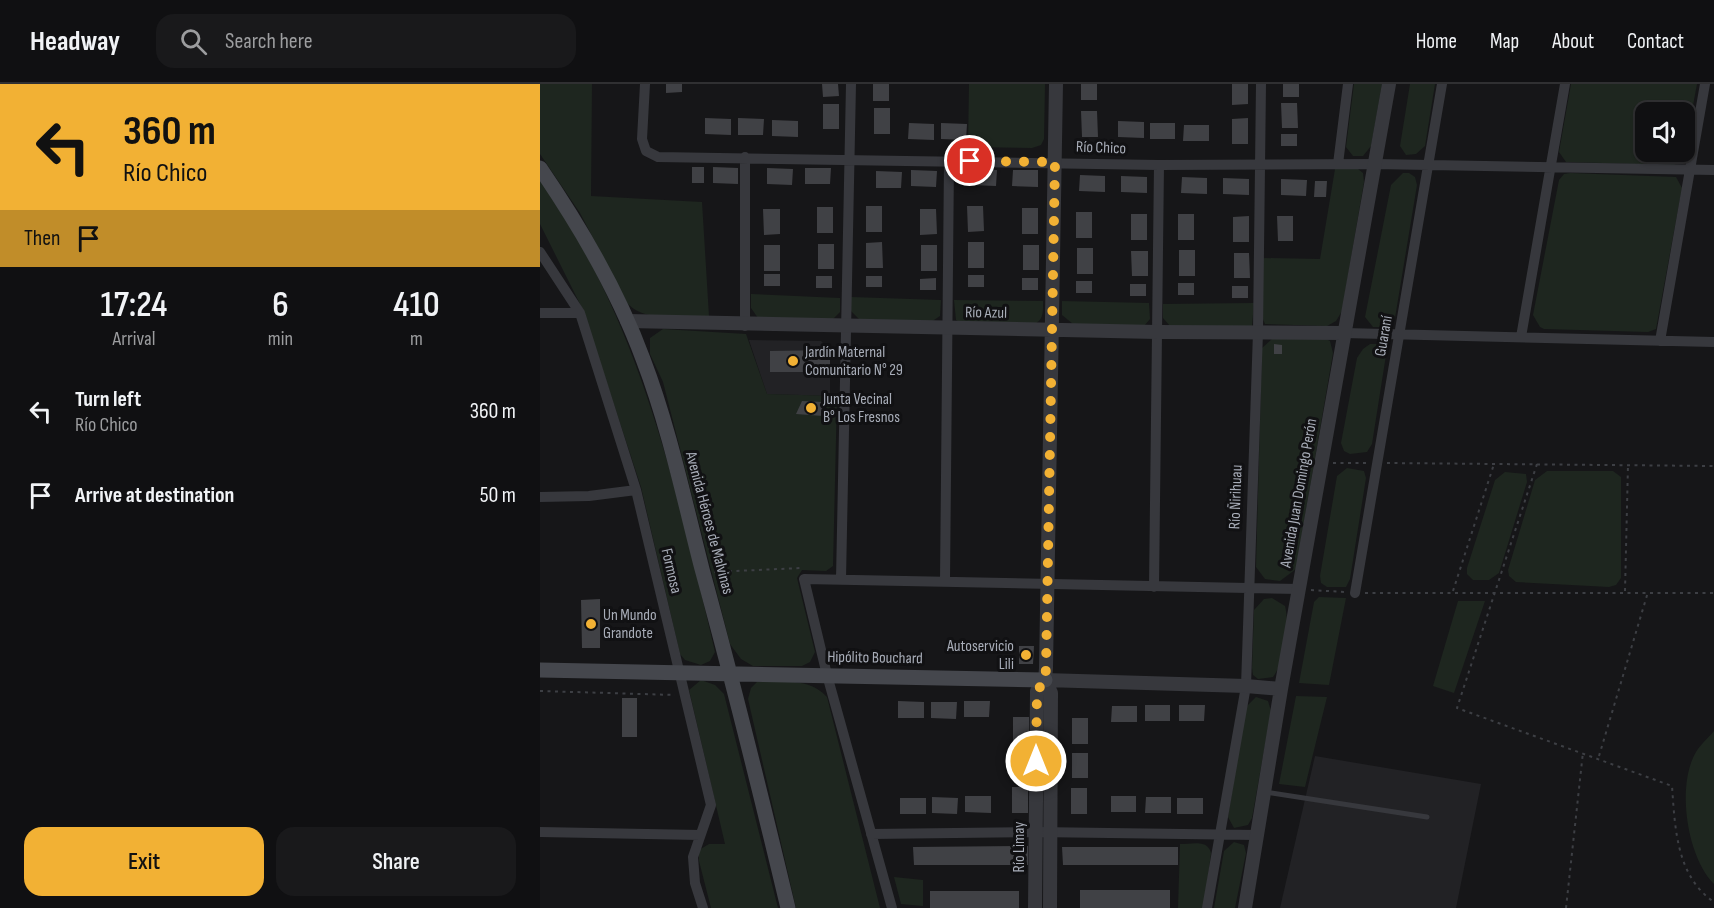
<!DOCTYPE html>
<meta charset="utf-8">
<style>
body{margin:0;font-family:"Sofia Sans Condensed",sans-serif;background:#19191b;color:#f1f3f6;height:100vh;display:flex;flex-direction:column;font-size:22px;white-space:nowrap}
*{box-sizing:border-box;margin:0}
p{font-size:20px;color:#9c9d9f}
.icon{flex:none;width:33px;height:33px;fill:none;stroke:currentColor;stroke-width:2;stroke-linecap:round;stroke-linejoin:round}
.map{position:relative;flex:1;overflow:hidden}
.sheet{display:flex;flex-direction:column;background:#101012;width:540px}
.sheet>*{flex:none}
.top-card{background:#f2b134;color:#111;overflow:hidden}
.tools{position:absolute;left:1095px;top:18px;display:grid;gap:12px}
.tools a{display:grid;place-items:center;width:60px;height:60px;border-radius:12px;background:#101012;box-shadow:0 2px 4px #0004,0 0 0 2px #303032;font-size:30px}
.pin{position:absolute;display:grid;place-items:center;width:51px;height:51px;color:#fff;margin:-26px;border:3px solid #fff;border-radius:50%;box-shadow:0 2px 6px #0007}
.me{position:absolute;width:66px;margin:-33px;rotate:0deg;stroke-linejoin:round;filter:drop-shadow(0 0 4px #0008)}
.turn{display:flex;align-items:center;gap:21px;height:126px;padding:0 24px;font-size:27px}
.turn .icon{width:78px;height:78px;stroke-width:2.5}
.turn b{display:block;font-size:42px;line-height:51px}
.then{display:flex;align-items:center;height:57px;padding:0 24px;background:#0003;gap:12px;font-size:22px}
.eta{display:flex;justify-content:space-evenly;align-items:center;height:102px;text-align:center}
.eta b{font-size:36px;font-weight:600;line-height:42px}
.action{display:flex;gap:12px;margin-top:auto;padding:12px 24px}
.action a{flex:1;height:69px;border-radius:18px;background:#f2b134;color:#111;font-size:24px;font-weight:600;line-height:69px;text-align:center}
.action a+a{background:#19191b;color:#f1f3f6}
ul{padding:0;list-style:none}
li{display:flex;align-items:center;gap:18px;height:84px;padding:0 24px}
li div{flex:1}
li b{display:block;font-size:22px}
li em{font-style:normal}
header{display:flex;align-items:center;gap:36px;box-sizing:border-box;height:84px;padding:0 30px;background:#101012;border-bottom:2px solid #303032}
header strong{font-size:28px}
nav{display:flex;gap:33px;margin-inline-start:auto;font-size:21px}
.search{width:420px;height:54px;background:#19191b;display:flex;align-items:center;gap:15px;box-sizing:border-box;padding:0 21px;border-radius:18px;color:#9c9d9f;font-size:22px}
main{display:flex;flex:1;min-height:0}
.map>svg:first-child{display:block}
.built{fill:#222225}
.green{fill:#1e261f}
.building{fill:#404145}
.lines{fill:none;stroke-linecap:round;stroke-linejoin:round}
.path{stroke:#3d3f44;stroke-width:2;stroke-dasharray:3 4.5;stroke-linecap:butt}
.service{stroke:#37383d;stroke-width:5}
.minor{stroke:#37383d;stroke-width:10}
.tertiary{stroke:#37383d;stroke-width:14}
.secondary{stroke:#45474d;stroke-width:15}
.route{stroke:#f2b134;stroke-width:10;stroke-dasharray:0 18}
.poi-dot{fill:#f2b134;stroke:#111113;stroke-width:2}
.labels{text-anchor:middle;dominant-baseline:central;stroke-width:6;stroke-linejoin:round;paint-order:stroke}
.street-label{font-size:16px;fill:#a8adb8;stroke:#111113}
.poi-label{font-size:16px;fill:#a8adb8;stroke:#111113;text-anchor:start}
</style>
<header>
<strong>Headway</strong>
<div class="search"><svg class="icon" aria-label="search" viewBox="0 0 24 24"><circle cx="10" cy="10" r="6"/><path d="M15 15l6 6"/></svg>Search here</div>
<nav><a>Home</a><a>Map</a><a>About</a><a>Contact</a></nav>
</header>
<main>
<section class="sheet">
<div class="top-card">
<div class="turn"><svg class="icon" aria-label="left" viewBox="0 0 24 24"><path d="M17 20v-9H6M10 6l-5 5 5 5"/></svg><div><b>360 m</b>Río Chico</div></div>
<div class="then">Then<svg class="icon" aria-label="arrive" viewBox="0 0 24 24"><path d="M6 21V4h12l-3 4 3 4H6"/></svg></div>
</div>
<div class="eta">
<div><b>17:24</b><p>Arrival</p></div>
<div><b>6</b><p>min</p></div>
<div><b>410</b><p>m</p></div>
</div>
<ul>
<li><svg class="icon" aria-label="left" viewBox="0 0 24 24"><path d="M17 20v-9H6M10 6l-5 5 5 5"/></svg><div><b>Turn left</b><p>Río Chico</p></div><em>360 m</em></li>
<li><svg class="icon" aria-label="arrive" viewBox="0 0 24 24"><path d="M6 21V4h12l-3 4 3 4H6"/></svg><div><b>Arrive at destination</b></div><em>50 m</em></li>
</ul>
<div class="action"><a>Exit</a><a>Share</a></div>
</section>
<div class="map">
<svg width="1174" height="824" viewBox="0 0 1174 824">
<rect width="100%" height="100%" fill="#161618"/>
<path class="built" d="M209 256 281 257 290 266V312L227 310Z
M775 672 941 700 916 824H740Z"/>
<path class="green" d="M0 0H52L51 112 162 118 169 232C144 232 105 239 87 219L40 129 0 70Z
M429 0H505L504 55 501 61 492 64 428 63Z
M814 0H842L831 62 823 72H813L806 63Z
M870 0H895L885 62 876 70 866 71 860 62Z
M1031 0H1157L1145 64 1144 28H1106V68H1144L1139 78 1134 81 1026 78 1019 68Z
M795 85H818L823 89 824 98 802 227 796 237 787 242 725 240 722 233 723 174 780 175Z
M863 89H869L875 93 877 101 855 234 846 243H833L825 233 851 101Z
M1030 89 1136 93 1142 104 1116 245 1108 248 1004 245 1000 243 993 231 1019 96 1024 90Z
M0 96C99 234 137 405 175 568L170 577 161 581 145 576 140 570 101 403 43 226 0 140Z
M211 210 300 214V228L291 237 218 234 211 224Z
M311 213 401 216 400 232 391 238 320 236 311 227Z
M414 216 503 217C503 227 504 236 494 240L421 239 416 236Z
M522 217 609 219 610 235 604 242 533 240 522 231Z
M714 219 712 242H630L623 234V220Z
M123 245 206 250 227 310 297 312 293 482 286 487 262 486 257 494 275 568 270 578 262 582H213L201 575 190 560 123 298 110 270V254Z
M782 253 790 257 793 269 756 485 740 497 725 495 716 483 722 264 733 254Z
M830 260H840L845 263 846 271 832 360 827 368 810 370 804 367 801 359 817 274 823 265Z
M807 384 824 387 826 394 810 495 806 503H787L781 499 780 492 797 392Z
M1007 387H1073L1081 393V494L1076 501 1069 503 976 498 969 492 968 486 995 396Z
M965 388 986 390 987 398 959 489 949 496H933L927 490V484L955 396Z
M779 513 806 514 789 601 759 599 774 518Z
M732 514 745 522C750 541 745 578 733 593L718 595 713 591 712 584 714 526 724 515Z
M918 517H945L914 609 893 602Z
M161 596 175 601 184 610 238 824H171L159 777V766L169 760H185L149 606Z
M217 598C242 598 269 593 287 613L340 824H256L208 615 211 604Z
M756 612 787 613 765 703 739 700Z
M716 613 728 617 731 627 712 734 708 741 694 744 688 733 706 623Z
M1174 647V800C1147 773 1136 702 1156 668 1160 661 1168 654 1174 647Z
M694 758 704 761 706 769 695 824H674L684 767Z
M640 760C652 760 668 755 671 769L664 824H638Z
M354 793 383 796V822L361 820Z"/>
<path class="building" d="M126 0H142V8L126 9Z
M282 0H298L299 12 283 13Z
M333 0H349V17H333Z
M541 0H557V16H541Z
M692 0H708V20L692 21Z
M743 0H759V13H743Z
M741 19H757L758 44H742Z
M283 20H299V45H283Z
M334 24H350V50H334Z
M541 27H557L558 53H542Z
M165 34 191 35V51L165 50Z
M198 34 224 35 223 51H198Z
M708 34V60H692V35Z
M232 36 258 37V53L232 52Z
M578 37 604 38V54L578 53Z
M369 39 394 40V56L368 55Z
M401 39 427 40 426 56 401 55Z
M610 39H635V55H610Z
M644 41H669V57H643Z
M741 50H757V62H741Z
M152 83H164V99H152Z
M173 83 198 84V100L173 99Z
M227 84 253 85 252 101 227 100Z
M265 84H291L290 100H265Z
M431 85 457 86 456 102 431 101Z
M371 86 397 87 396 103 371 102Z
M473 86H498V103L472 102Z
M336 87 362 88 361 104H336Z
M540 91 565 92V108L539 107Z
M581 92 607 93V109L581 108Z
M642 93 667 94V110L641 109Z
M683 94 709 95V111L683 110Z
M741 95 767 96 766 112 741 111Z
M775 97H787L786 113H774Z
M326 122H342V148H326Z
M427 122H443L444 147 428 148Z
M277 123H293V149H277Z
M482 124H498V150H482Z
M223 125H240V150L224 151Z
M380 125H396L397 150 380 151Z
M536 128H552V154H536Z
M591 130H607V156H591Z
M638 130H654V156H638Z
M709 132V158H693V133Z
M737 132H753V157H738Z
M342 158 343 184H326V159Z
M428 158H444V184H428Z
M278 160H294V185H278Z
M224 161H240V187H224Z
M381 161H397V187H381Z
M483 161H499V186H483Z
M537 164H553V190H537Z
M639 166H655V192H639Z
M591 167H608V192H592Z
M694 169H709L710 194H694Z
M224 190H240V202H224Z
M428 191H444V203H428Z
M276 192H292V204H276Z
M326 192H342V203H326Z
M396 194V206H380V195Z
M482 194H498V206H482Z
M536 197H552V209H536Z
M638 199H654V211H638Z
M590 200H606V212H590Z
M692 202H708V214H692Z
M734 260 742 261V270H734Z
M290 266V288H230V267Z
M262 317 283 318V332L256 330Z
M60 515V564H42L41 516Z
M479 562H494L493 580H479Z
M82 614H97V653H82Z
M358 617 384 618V634H358Z
M424 617H450L449 633H424Z
M391 618H417L416 635 391 634Z
M605 621H630V637H605Z
M639 621H665L664 637H639Z
M572 622H597V638H571Z
M473 633H489V659H473Z
M532 634H548V660H532Z
M472 667H489V693H473Z
M532 669H548V694H532Z
M472 703H488V729H472Z
M531 704H547V730H531Z
M425 712H451V729L425 728Z
M571 712H596V728H571Z
M392 713 418 714 417 730 392 729Z
M606 713H631V729H605Z
M360 714H386V730H360Z
M637 714H663V730H637Z
M488 762V781H374L373 763Z
M522 763H638V781H523Z
M540 806H630V824H540Z
M390 807H479V824H390Z"/>
<g class="lines">
<path class="path" d="M793 379H826
M847 379 1174 382
M997 380 917 624 1132 702C1135 743 1136 792 1174 818
M174 488 261 484
M771 506 804 508
M913 507 954 380
M1085 507 1088 381
M825 509H1174
M0 607 135 611
M1059 672 1108 508
M1026 824 1043 668"/>
<path class="service" d="M725 708 887 733"/>
<path class="minor" d="M105 0 102 55 106 67 118 73 619 81 835 80 1174 86
M205 73V242
M798 80 808 0
M0 168 40 229 96 406 171 721 153 773 155 799 163 824
M0 229H40
M804 249 1174 258
M981 253 1025 0
M1120 257 1165 0
M0 413 49 412 96 406
M301 495 311 0
M405 497 409 77
M614 503 619 81
M815 509 902 0
M0 748 160 751
M331 750 496 748 716 751
M352 824 287 591 264 495 759 505
M667 824 706 602 718 248 721 0"/>
<path class="tertiary" d="M87 237 617 248 804 249
M505 596 706 602 741 605
M505 596 511 609 510 824
M495 824 497 607 505 596 506 584 516 0
M705 824 741 605 849 0"/>
<path class="secondary" d="M0 84C41 144 78 207 103 275 129 343 144 415 162 485 193 598 221 711 248 824
M0 586 505 596"/>
</g>
<g class="lines">
<path class="route" d="M430 77 515 78 506 584 505 596 497 607 496 677"/>
</g>
<g class="poi-dot">
<circle cx="253" cy="277" r="6"/>
<circle cx="271" cy="324" r="6"/>
<circle cx="51" cy="540" r="6"/>
<circle cx="486" cy="571" r="6"/>
</g>
<g class="labels">
<g class="street-label">
<text transform="translate(561 64) rotate(2)">Río Chico</text>
<text transform="translate(446 229) rotate(1)">Río Azul</text>
<text transform="translate(844 252) rotate(-80)">Guaraní</text>
<text transform="translate(759 409) rotate(-80)">Avenida Juan Domingo Perón</text>
<text transform="translate(696 413) rotate(-88)">Río Ñirihuau</text>
<text transform="translate(169 439) rotate(75)">Avenida Héroes de Malvinas</text>
<text transform="translate(131 487) rotate(77)">Formosa</text>
<text transform="translate(335 574) rotate(1)">Hipólito Bouchard</text>
<text transform="translate(479 763) rotate(-90)">Río Limay</text>
</g>
<g class="poi-label">
<text x="265" y="268">Jardín Maternal<tspan x="265" dy="18">Comunitario N° 29</tspan></text>
<text x="283" y="315">Junta Vecinal<tspan x="283" dy="18">B° Los Fresnos</tspan></text>
<text x="63" y="531">Un Mundo<tspan x="63" dy="18">Grandote</tspan></text>
<text x="474" y="562" text-anchor="end">Autoservicio<tspan x="474" dy="18">Lili</tspan></text>
</g>
</g>
</svg>
<div class="tools">
<a><svg class="icon" aria-label="sound" viewBox="0 0 24 24"><path d="M4 9h4l5-4v14l-5-4H4zM17 9q2 3 0 6"/></svg></a>
</div>
<div class="pin" style="left:430px;top:77px;background:#d93025"><svg class="icon" aria-label="arrive" viewBox="0 0 24 24"><path d="M6 21V4h12l-3 4 3 4H6"/></svg></div>
<svg class="me" style="left:496px;top:677px" viewBox="-20 -20 40 40"><circle r="17" fill="#f2b134" stroke="#fff" stroke-width="3"/><path d="M0-11L8 9 0 5-8 9z" fill="#fff"/></svg>
</div>
</main>
